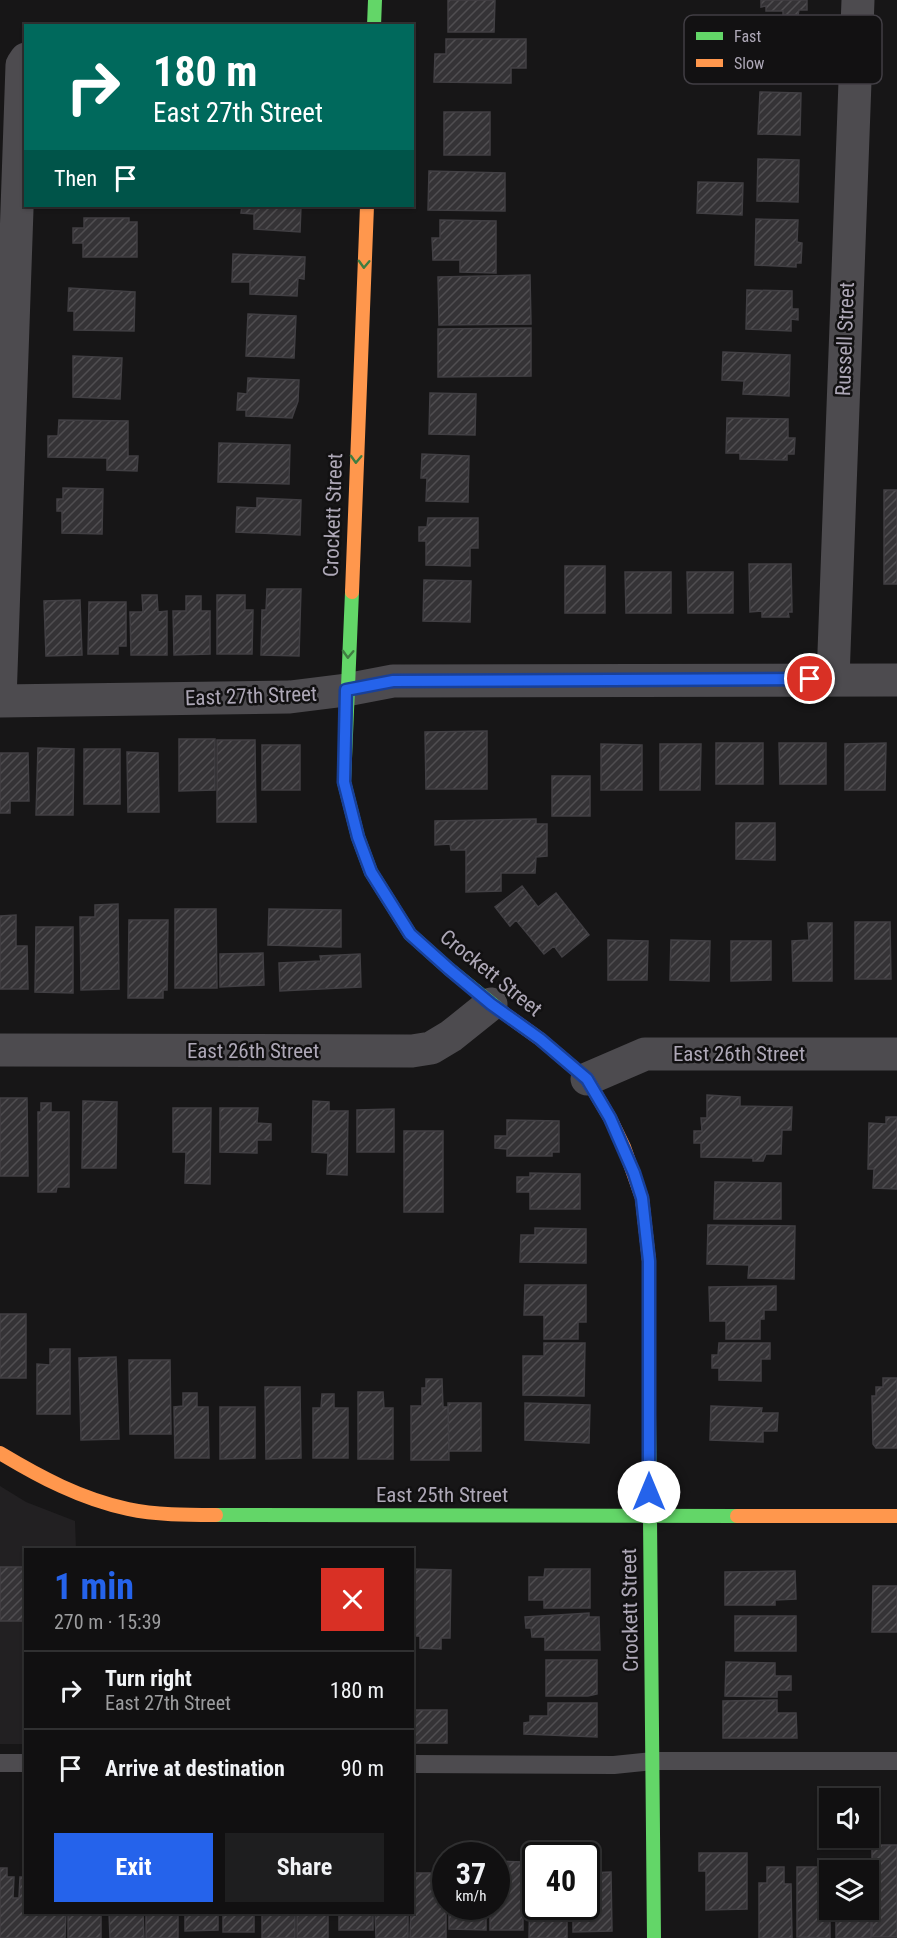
<!DOCTYPE html>
<meta charset="utf-8">
<style>
body{margin:0;font-family:"Roboto Condensed",sans-serif;background:#1e1e1f;color:#f1f3f6;height:100vh;display:flex;flex-direction:column;font-size:22px;white-space:nowrap}
*{box-sizing:border-box;margin:0}
p{font-size:20px;color:#9c9d9f}
.icon{flex:none;width:33px;height:33px;fill:none;stroke:currentColor;stroke-width:2;stroke-linecap:round;stroke-linejoin:round}
.map{position:relative;flex:1;overflow:hidden}
.drawer{position:absolute;left:24px;top:1548px;width:390px;height:366px;display:flex;flex-direction:column;background:#111011;border-radius:0px;box-shadow:0 2px 4px #0004,0 0 0 2px #303031}
.drawer>*{flex:none}
.banner{position:absolute;left:24px;top:24px;width:390px;height:183px;border-radius:0px;box-shadow:0 2px 4px #0004,0 0 0 2px #303031;background:#00695c;color:#fff;overflow:hidden}
.tools{position:absolute;left:819px;top:1788px;display:grid;gap:12px}
.tools a{display:grid;place-items:center;width:60px;height:60px;border-radius:0px;background:#111011;box-shadow:0 2px 4px #0004,0 0 0 2px #303031;font-size:30px}
.speed{position:absolute;left:432px;top:1842px;display:flex;gap:12px;font-size:30px;font-weight:700;text-align:center}
.speed>*{display:grid;place-content:center;width:78px;height:78px;border-radius:50%;background:#111011;box-shadow:0 2px 4px #0004,0 0 0 2px #303031;line-height:1}
.speed small{font-size:15px;font-weight:400}
.speed .limit{border:3px solid #111;border-radius:9px;background:#fff;color:#111}
.pin{position:absolute;display:grid;place-items:center;width:51px;height:51px;color:#fff;margin:-26px;border:3px solid #fff;border-radius:50%;box-shadow:0 2px 6px #0007}
.me{position:absolute;width:66px;margin:-33px;rotate:0deg;stroke-linejoin:round;filter:drop-shadow(0 0 4px #0008)}
.turn{display:flex;align-items:center;gap:21px;height:126px;padding:0 30px;font-size:27px}
.turn .icon{width:78px;height:78px;stroke-width:2.5}
.turn b{display:block;font-size:42px;line-height:51px}
.then{display:flex;align-items:center;height:57px;padding:0 30px;background:#0003;gap:12px;font-size:22px}
.round{display:grid;place-items:center;flex:none;width:63px;height:63px;border-radius:0px;background:#1e1e1f}
.overview{display:flex;align-items:center;justify-content:space-between;height:102px;padding:0 30px}
h1{font-size:36px;font-weight:700;line-height:45px;color:#2563eb}
.action{display:flex;gap:12px;margin-top:auto;padding:12px 30px}
.action a{flex:1;height:69px;border-radius:0px;background:#2563eb;color:#fff;font-size:24px;font-weight:700;line-height:69px;text-align:center}
.action a+a{background:#1e1e1f;color:#f1f3f6}
ul{padding:0;list-style:none}
li{display:flex;align-items:center;gap:18px;height:78px;padding:0 30px;border-top:2px solid #303031}
li div{flex:1}
li b{display:block;font-size:22px}
li em{font-style:normal}
.map>svg:first-child{display:block}
.built{fill:#222022}
.building{fill:url(#building-hatch);stroke:#413f43;stroke-width:1.5}
.lines{fill:none;stroke-linecap:round;stroke-linejoin:round}
.lane{stroke:#4d4b4f;stroke-width:18}
.street{stroke:#4d4b4f;stroke-width:33}
.fast{stroke:#63d668;stroke-width:14}
.slow{stroke:#ff974d;stroke-width:14}
.oneway{stroke:#3f7d41}
.route-casing{stroke:#184099;stroke-width:15}
.route{stroke:#2563eb;stroke-width:10}
.labels{text-anchor:middle;dominant-baseline:central;stroke-width:5;stroke-linejoin:round;paint-order:stroke}
.street-label{font-size:21px;fill:#aea8b7;stroke:#121112}
.key{fill:#121112;stroke:#413e44;stroke-width:1.5}
.key-label{font-size:16px;fill:#aea8b7}
</style>
<div class="map">
<svg width="897" height="1938" viewBox="0 0 897 1938">
<defs>
<pattern id="building-hatch" width="6" height="6" patternUnits="userSpaceOnUse" patternTransform="scale(1.5)"><rect width="6" height="6" fill="#353336"/><path d="M-1 1l2-2M0 6l6-6M5 7l2-2" fill="none" stroke="#504e51"/></pattern>
</defs>
<rect width="100%" height="100%" fill="#171617"/>
<path class="built" d="M0 1486 26 1502 75 1521 76 1549 26 1550 25 1744H0Z"/>
<path class="building" d="M448 0H495L494 32H448Z
M761 0H807V10H799L798 15H783V11H766V6L761 7Z
M446 39H526V68H511V83L434 82 435 54H446Z
M760 92 801 93 800 135 758 134Z
M444 112H490V155H444Z
M758 159 799 160 798 202 757 201Z
M429 171 505 173V211L428 210Z
M698 182 743 183 742 215 697 213Z
M242 206H301L300 232 254 229V214L241 213Z
M84 218H129V222H137V257H83V243H73V228H84Z
M756 219 798 220 797 242 802 243 801 263H796V267L755 265Z
M440 220 496 221V273L460 272V260H433L432 238H440Z
M233 254 305 257 304 279 298 278 297 296 250 294V282H232Z
M530 275 531 324 439 325 438 277Z
M69 288 135 292 134 331 74 330V311H68Z
M747 290 792 291V309H798V320L791 319V331L746 329Z
M248 314 296 316 294 358 246 356Z
M531 328V376L438 377V329Z
M723 352 790 355 789 396 743 394 744 381 722 380Z
M73 356 122 358 120 399 73 397Z
M248 378 299 380 298 401 292 418 246 416V410H237L238 393 247 394Z
M430 393 476 394 475 435 429 434Z
M727 418 788 419V438H795L794 454H787V460L740 459V453H726Z
M59 420 128 421V456H138L137 471 107 470V458L48 457V436H58Z
M219 443 290 445 289 484 218 482Z
M422 454 469 456 468 502 426 501 427 478H421Z
M63 488 103 489 102 534 62 533V511H57V499H63Z
M884 490H897V584H884Z
M257 498 301 500 300 535 236 532 237 507 257 508Z
M428 518H478V548H470V566L426 565V541H419V527H427Z
M749 564H791L792 612H788L789 617H762V611L750 612Z
M565 566H605V613H565Z
M625 572H671V613H626Z
M687 572H733V613H688Z
M424 580 471 581 470 622 423 621Z
M267 589H301L299 656 261 655 262 610H266Z
M142 595H157L158 612 167 611V655H131L130 612H143Z
M217 595H245V610H253L252 654H217Z
M186 596H201V611H210V654L174 655 173 611H186Z
M80 600 82 655 46 656 44 601Z
M89 602H126V646H118V654H88Z
M487 731V789H426L425 732Z
M179 739H215V790L179 791Z
M217 740H255L256 822H217Z
M716 743H763V784H716Z
M779 743H826V784H780Z
M886 743 885 790H845V744Z
M601 744 642 745V790H601Z
M660 744H701L700 790H660Z
M262 745H300V790H262Z
M38 748 74 749 73 815H36Z
M84 749H120V804H84Z
M127 752 158 753 159 812H128Z
M0 753H28L29 801H10V813H0Z
M552 776H590V816H552Z
M536 819V824H547V856L536 857 535 873H501V891L466 892V850H451L450 844 435 845V821Z
M736 823H775V860L736 859Z
M522 886 538 907 556 893 589 935 562 957 554 946 544 954 516 920 510 926 495 907Z
M118 904 119 989 81 990 80 917H95V905Z
M175 909H216L217 988H175Z
M269 909 341 910V947L268 945Z
M16 915V946H27L28 989H0V916Z
M129 920H168L167 990H163V998H128Z
M855 922H890L891 979H855Z
M808 923H832V981H793L792 941 809 940Z
M36 927H73V993L35 992Z
M608 940 648 941 647 980H608Z
M671 940 710 941 709 981 670 980Z
M731 941H771V980L731 981Z
M263 953 264 985 220 987V954Z
M360 954 361 987 280 991 279 963 321 961 320 956Z
M707 1095 740 1097V1106L792 1107 791 1130H782L781 1154H766L763 1161H753V1158L701 1157V1143H694V1131H702L701 1118H707Z
M0 1098H27L28 1176H0Z
M83 1101 117 1102 116 1168H82Z
M313 1101 329 1102V1111H348L347 1175 327 1174 328 1153 312 1152Z
M41 1103H51V1112H69V1187H57L56 1192H38V1112H41Z
M173 1108H211L210 1184 185 1183 186 1152H173Z
M220 1108H258L257 1123 271 1124V1140H257V1153L220 1152Z
M394 1109V1152H357V1110Z
M886 1117H897V1189L873 1188 874 1169H868L869 1123 886 1124Z
M507 1120 559 1121V1152H552V1156H507V1149L495 1148V1136H507Z
M404 1131H443V1212H404Z
M530 1173 580 1174V1209H530V1192H517V1177H530Z
M715 1182 781 1183V1219H714Z
M708 1225 795 1226 794 1279 748 1278 749 1265 707 1264Z
M535 1228 586 1229V1263L520 1262 521 1235H535Z
M525 1285H586V1322H578V1339H544V1315H524Z
M776 1286V1310H764V1319H760V1339H726V1321H710L709 1287Z
M0 1314H26V1378H0Z
M544 1343H585L584 1396 523 1395V1356H544Z
M719 1343H770V1359H761V1381L719 1380V1368H712V1355H718Z
M50 1349H70V1414H37V1364L50 1365Z
M116 1357 119 1439 81 1440 79 1358Z
M129 1360H170L171 1434H130Z
M883 1378H897V1448H876L873 1444 872 1396H876V1387H883Z
M426 1379H442L443 1407H448L449 1460H411V1406H422V1388H426Z
M265 1387H300L301 1458 266 1459Z
M358 1392H383L384 1408H393V1459H358Z
M183 1393H197V1407H208L209 1458H175L174 1407 183 1406Z
M322 1394H334V1408H348V1458H313V1408H321Z
M448 1403H481V1451H449Z
M525 1403 590 1405 589 1443 525 1440Z
M711 1406 762 1408 761 1413H778L777 1431H763V1442L710 1440Z
M220 1407H255V1458L220 1459Z
M0 1567H26L25 1621H0Z
M413 1569 451 1570 450 1638H441V1649L420 1648V1636H412Z
M545 1569H590V1608H544V1600H529V1577H544Z
M795 1571 796 1599 775 1600V1605H725V1572Z
M873 1586H897V1632H872Z
M589 1613V1617H599L600 1650H545V1637H532L531 1628H526L525 1617Z
M735 1616H796V1651H735Z
M546 1660H597V1694L588 1696H546Z
M726 1662 775 1663V1676H791V1690H777V1697L725 1696Z
M777 1700V1713H796L797 1738H723V1701Z
M548 1703H597V1737L524 1734V1723L530 1722V1716H548Z
M412 1710H447V1743H412Z
M872 1845H897V1937H872Z
M699 1853H747V1909L706 1910V1871H699Z
M496 1861 523 1862V1930H490V1906H496Z
M767 1867H784V1884H791L792 1938H759V1883H767Z
M797 1867H821V1886H830V1938L797 1937Z
M0 1868H7V1877H14L13 1898H19L20 1877H26V1912H66L65 1938H0Z
M841 1869H871V1938H836V1910H868V1870H842Z
M611 1872 612 1931 573 1932V1906H586V1873Z
M412 1873H446V1938H410Z
M530 1883H536V1906H567V1938H529Z
M449 1906H486V1930L449 1929Z
M68 1912H101V1938H68Z
M109 1912H143L144 1938H110Z
M146 1912H178V1938H146Z
M185 1912H218V1930L185 1931Z
M223 1912H254V1932H223Z
M262 1912H295V1938H262Z
M297 1912H328V1938H297Z
M339 1912H373V1930H339Z
M375 1912H408V1938H376Z"/>
<g class="lines">
<path class="lane" d="M0 1763H26
M412 1764 614 1765 653 1761H897"/>
<path class="street" d="M833 679 858 0
M0 701 290 697 346 690 393 681 897 680
M0 701 22 65 26 59
M0 1050 412 1051 431 1048 451 1036 491 1004
M587 1079 645 1054H897"/>
<path class="fast" d="M374 26 375 0
M352 592 344 782 358 837 371 872 410 934 449 969 501 1011
M649 1414 654 1938
M216 1515 737 1516"/>
<path class="slow" d="M352 592 367 206
M501 1011 540 1039 587 1079 610 1118 624 1147 642 1198 649 1261V1414
M0 1453C40 1477 81 1499 128 1509 156 1515 186 1515 216 1515
M737 1516H897"/>
</g>
<defs><path id="oneway-chevron" d="M-2-3.5L2.5 0L-2 3.5" fill="none" stroke-width="1.6" stroke-linecap="round" stroke-linejoin="round" transform="scale(1.5)"/></defs>
<g class="oneway">
<use href="#oneway-chevron" transform="translate(364 264) rotate(92)"/>
<use href="#oneway-chevron" transform="translate(356 459) rotate(92)"/>
<use href="#oneway-chevron" transform="translate(348 654) rotate(92)"/>
</g>
<g class="lines">
<defs>
<path id="route" d="M649 1492V1261L642 1198 634 1173 610 1118 587 1079 540 1039 491 1004 449 969 410 934 371 872 358 837 344 782 346 690 393 681 810 679"/>
</defs>
<use href="#route" class="route-casing"/>
<use href="#route" class="route"/>
</g>
<g class="labels">
<g class="street-label">
<text transform="translate(845 339) rotate(-88)">Russell Street</text>
<text transform="translate(333 515) rotate(-88)">Crockett Street</text>
<text transform="translate(251 696) rotate(-2)">East 27th Street</text>
<text transform="translate(491 973) rotate(39)">Crockett Street</text>
<text x="253" y="1051">East 26th Street</text>
<text x="739" y="1054">East 26th Street</text>
<text x="442" y="1495">East 25th Street</text>
<text transform="translate(630 1610) rotate(-91)">Crockett Street</text>
</g>
</g>
<rect x="684" y="15" width="198" height="69" rx="9" class="key"/>
<rect x="696" y="32" width="27" height="8" fill="#63d668"/>
<rect x="696" y="59" width="27" height="8" fill="#ff974d"/>
<g class="key-label">
<text x="734" y="42">Fast</text>
<text x="734" y="69">Slow</text>
</g>
</svg>
<div class="tools">
<a><svg class="icon" aria-label="sound" viewBox="0 0 24 24"><path d="M4 9h4l5-4v14l-5-4H4zM17 9q2 3 0 6"/></svg></a>
<a><svg class="icon" aria-label="layers" viewBox="0 0 24 24"><path d="M12 4l9 5-9 5-9-5zM3 14l9 5 9-5"/></svg></a>
</div>
<div class="speed"><div>37<small>km/h</small></div><div class="limit">40</div></div>
<div class="pin" style="left:810px;top:679px;background:#d93025"><svg class="icon" aria-label="arrive" viewBox="0 0 24 24"><path d="M6 21V4h12l-3 4 3 4H6"/></svg></div>
<svg class="me" style="left:649px;top:1492px" viewBox="-20 -20 40 40"><circle r="19" fill="#fff"/><path d="M0-13L10 11 0 6-10 11z" fill="#2563eb"/></svg>
<div class="banner">
<div class="turn"><svg class="icon" aria-label="right" viewBox="0 0 24 24"><path d="M7 20v-9h11M14 6l5 5-5 5"/></svg><div><b>180 m</b>East 27th Street</div></div>
<div class="then">Then<svg class="icon" aria-label="arrive" viewBox="0 0 24 24"><path d="M6 21V4h12l-3 4 3 4H6"/></svg></div>
</div>
<section class="drawer">
<div class="overview"><div><h1>1 min</h1><p>270 m · 15:39</p></div><a class="round" style="background:#d93025;color:#fff"><svg class="icon" aria-label="close" viewBox="0 0 24 24"><path d="M6 6l12 12M18 6L6 18"/></svg></a></div>
<ul>
<li><svg class="icon" aria-label="right" viewBox="0 0 24 24"><path d="M7 20v-9h11M14 6l5 5-5 5"/></svg><div><b>Turn right</b><p>East 27th Street</p></div><em>180 m</em></li>
<li><svg class="icon" aria-label="arrive" viewBox="0 0 24 24"><path d="M6 21V4h12l-3 4 3 4H6"/></svg><div><b>Arrive at destination</b></div><em>90 m</em></li>
</ul>
<div class="action"><a>Exit</a><a>Share</a></div>
</section>
</div>
